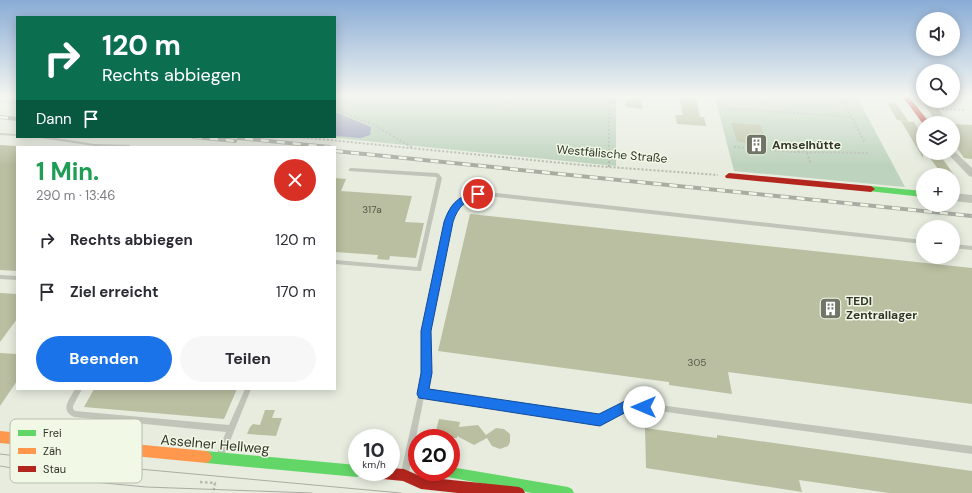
<!DOCTYPE html>
<html lang="de">
<meta charset="utf-8">
<style>
body{margin:0;font-family:"DM Sans",sans-serif;background:#f7f7f7;color:#2b2b33;height:100vh;display:flex;flex-direction:column;font-size:15px;white-space:nowrap}
*{box-sizing:border-box;margin:0}
p{font-size:13px;color:#7c7c81}
.icon{flex:none;width:22px;height:22px;fill:none;stroke:currentColor;stroke-width:2;stroke-linecap:round;stroke-linejoin:round}
.map{position:relative;flex:1;overflow:hidden}
.panel{position:absolute;left:16px;top:146px;width:320px;height:244px;display:flex;flex-direction:column;background:#fff;border-radius:0px;box-shadow:0 2px 10px #0003}
.panel>*{flex:none}
.hud{position:absolute;left:16px;top:16px;width:320px;height:122px;border-radius:0px;box-shadow:0 2px 10px #0003;background:#0b6e4f;color:#fff;overflow:hidden}
.buttons{position:absolute;left:916px;top:12px;display:grid;gap:8px}
.buttons a{display:grid;place-items:center;width:44px;height:44px;border-radius:50%;background:#fff;box-shadow:0 2px 10px #0003;font-size:20px}
.speed{position:absolute;left:348px;top:429px;display:flex;gap:8px;font-size:20px;font-weight:700;text-align:center}
.speed>*{display:grid;place-content:center;width:52px;height:52px;border-radius:50%;background:#fff;box-shadow:0 2px 10px #0003;line-height:1}
.speed small{font-size:10px;font-weight:400}
.speed .limit{border:6px solid #d22;background:#fff;color:#111}
.pin{position:absolute;display:grid;place-items:center;width:34px;height:34px;color:#fff;margin:-17px;border:2px solid #fff;border-radius:50%;box-shadow:0 1px 4px #0007}
.me{position:absolute;width:44px;margin:-22px;rotate:270deg;stroke-linejoin:round;filter:drop-shadow(0 0 3px #0008)}
.turn{display:flex;align-items:center;gap:14px;height:84px;padding:0 20px;font-size:18px}
.turn .icon{width:52px;height:52px;stroke-width:2.5}
.turn b{display:block;font-size:28px;line-height:34px}
.then{display:flex;align-items:center;height:38px;padding:0 20px;background:#0003;gap:8px;font-size:15px}
.round{display:grid;place-items:center;flex:none;width:42px;height:42px;border-radius:21px;background:#f7f7f7}
.headline{display:flex;align-items:center;justify-content:space-between;height:68px;padding:0 20px}
h1{font-size:24px;font-weight:700;line-height:30px;color:#1e9e55}
.primary-button{display:flex;gap:8px;margin-top:auto;padding:8px 20px}
.primary-button a{flex:1;height:46px;border-radius:24px;background:#1a73e8;color:#fff;font-size:16px;font-weight:700;line-height:46px;text-align:center}
.primary-button a+a{background:#f7f7f7;color:#2b2b33}
ul{padding:0;list-style:none}
li{display:flex;align-items:center;gap:12px;height:52px;padding:0 20px}
li div{flex:1}
li b{display:block;font-size:15px}
li em{font-style:normal}
.map>svg:first-child{display:block}
.green{fill:#bdd3bd}
.water{fill:#9ba0bc}
.building{fill:#babfa1}
.lines{fill:none;stroke-linecap:round;stroke-linejoin:round}
.path-far1{stroke:#b6b9ae;stroke-width:2;stroke-dasharray:2 2;stroke-linecap:butt}
.path{stroke:#b6b9ae;stroke-width:2.5;stroke-dasharray:2.5 2.5;stroke-linecap:butt}
.lane{fill:#c1c4b9;fill-rule:evenodd}
.street{fill:#c1c4b9;fill-rule:evenodd}
.fast{fill:#63d668;fill-rule:evenodd}
.slow{fill:#ff974d;fill-rule:evenodd}
.jam{fill:#b3261e;fill-rule:evenodd}
.tram{stroke:#a9aca3;stroke-width:1}
.rail-casing{stroke:#a9aca3;stroke-width:4}
.rail{stroke:#f1f8e6;stroke-width:2.5;stroke-dasharray:8;stroke-linecap:butt}
.route{fill:#1a73e8;stroke:#114b97}
.labels{text-anchor:middle;dominant-baseline:central;stroke-width:3;stroke-linejoin:round;paint-order:stroke}
.number-label{font-size:10px;fill:#545846}
.poi-label{font-size:12px;font-weight:bold;fill:#323527;stroke:#f1f8e6;text-anchor:start}
.street-label{font-size:12px;fill:#323527;stroke:#f1f8e6}
.near-street-label{font-size:14px;fill:#323527;stroke:#f1f8e6}
.key{fill:#f1f8e6;stroke:#b8bead;stroke-width:1}
.key-label{font-size:11px;fill:#323527}
</style>
<div class="map">
<svg width="972" height="493" viewBox="0 0 972 493">
<rect width="100%" height="100%" fill="#e7ecdf"/>
<path class="green" d="M335 97H616V166L326 137H335Z
M715 97H857L905 187 734 171Z"/>
<path class="water" d="M335 112 371 127 370 135 361 138 335 136Z"/>
<path class="building" d="M625 97H641L643 109 626 107Z
M679 97H696L700 117H704L706 126 677 124 675 115H683Z
M922 101H933L944 117H933Z
M887 102 896 103 908 121 897 120Z
M901 121 914 122 923 137V158Z
M731 123 761 125 768 148 746 146 745 143 737 141Z
M953 124 972 125V159L964 158 953 142Z
M0 145 17 146V271L0 270Z
M927 154 940 155 954 175 941 173Z
M335 178 346 179 341 191 412 196 405 222 424 223 416 258 390 256 389 260 377 259 378 255 335 252Z
M470 214 972 268V404L728 372 732 394 669 385V382L438 351Z
M0 293 17 294V319L0 342Z
M0 353 17 354V381L0 406Z
M94 389H237L224 419 84 407Z
M265 410H275L272 418H282L276 436 247 434 250 427 253 424 260 425Z
M439 419 460 422 459 427 478 425 486 435 496 428 504 429 510 434V442L508 446 500 449 492 446 487 438 474 445 457 436V438H434Z
M645 428 717 438V435L972 471V493H889L799 480 802 492 646 468Z"/>
<g class="lines">
<path class="path-far1" d="M609 97V167
M841 97 865 143
M0 101 17 103
M725 108 852 117
M926 108 966 110
M335 109 376 126 413 148
M953 134 972 135
M299 137 582 165 718 175
M734 147 794 152 869 153
M807 153 811 164"/>
<path class="path" d="M39 466 81 472
M200 482 215 483 213 493"/>
<path class="lane" d="M0 133 17 134V136L0 135Z
M38 137H50L94 144 129 145 131 147 94 146 40 138Z
M351 168 437 173 439 174 442 178 421 271H419L335 264V260L417 267 437 178 436 177 349 171V169Z
M479 191 923 240V244L479 195 466 199 453 216 451 222 429 331V373L426 391 599 417 629 401 972 446V454L630 407 600 423 424 397 409 472 408 475 405 476 402 475 401 472 423 373V331L445 222 449 214 462 197Z
M953 244 972 246V250L953 248Z
M0 275 17 276V280L0 279Z
M75 389H82L73 406V409L75 411 229 425 245 389H251L224 456 221 457 218 456 217 453 226 432 74 417C59 410 70 399 75 389Z"/>
<path class="street" d="M953 150 972 168V177L969 176 949 155 947 153H953Z
M953 193 972 195V203L953 201Z"/>
<path class="fast" d="M871 186 923 191V197L868 191 867 189Z
M206 451 357 465V472H363L361 475 357 477 206 463 202 461 200 457 202 453Z
M451 467 568 487 572 489 574 493H532L442 476 440 472H451Z"/>
<path class="slow" d="M0 431 206 451 210 453 212 457 210 461 206 463 0 443Z"/>
<path class="jam" d="M903 97H909L930 123 923 124Z
M729 173 871 186 875 189 871 192 726 178 725 176Z
M391 468 404 469 422 477 519 487 523 489 525 493H458L421 489 403 481 372 478 368 476 366 472H391Z"/>
<path class="tram" d="M0 454 84 464 401 493
M0 466 94 482 146 487 312 493"/>
<defs>
<path id="rail" d="M0 117 17 119
M194 137 235 141
M229 137 329 147
M335 151 972 216"/>
</defs>
<use href="#rail" class="rail-casing"/>
<use href="#rail" class="rail"/>
</g>
<linearGradient id="sky" x2="0" y2="1"><stop stop-color="#89acd6"/><stop offset="0.58" stop-color="#f4f6f1"/><stop offset="1" stop-color="#f4f6f1" stop-opacity="0"/></linearGradient>
<rect width="972" height="166" fill="url(#sky)"/>
<path class="route" d="M478 191H481V196C466 200 458 206 453 222L431 331 432 373 429 389 599 414 629 399 649 403 650 407 649 410 644 412 630 410 600 426 419 398 417 394 421 373V331L444 222C451 202 459 196 478 191Z"/>
<defs>
<symbol id="building-square" viewBox="-11 -11 22 22"><rect x="-9" y="-9" width="18" height="18" rx="4" fill="#717567" stroke="#f1f8e6"/><path d="M-4-6H4V6H1V3H-1V6H-4ZM-2.5-4.3h1.7v1.8h-1.7ZM.8-4.3h1.7v1.8H.8ZM-2.5-1h1.7V.8h-1.7ZM.8-1h1.7V.8H.8Z" fill="#fff"/></symbol>
</defs>
<g fill-rule="evenodd">
<use href="#building-square" x="744" y="132" width="25" height="25"/>
<use href="#building-square" x="818" y="296" width="25" height="25"/>
</g>
<g class="labels">
<g class="number-label">
<text x="372" y="209">317a</text>
<text x="697" y="362">305</text>
</g>
<g class="poi-label">
<text x="772" y="145">Amselhütte</text>
<text x="846" y="301">TEDI<tspan x="846" dy="14">Zentrallager</tspan></text>
</g>
<g class="street-label">
<text transform="translate(612 154) rotate(5)">Westfälische Straße</text>
</g>
<g class="near-street-label">
<text transform="translate(215 444) rotate(5)">Asselner Hellweg</text>
</g>
</g>
<rect x="10" y="419" width="132" height="64" rx="6" class="key"/>
<rect x="18" y="430" width="18" height="6" fill="#63d668"/>
<rect x="18" y="448" width="18" height="6" fill="#ff974d"/>
<rect x="18" y="466" width="18" height="6" fill="#b3261e"/>
<g class="key-label">
<text x="43" y="437">Frei</text>
<text x="43" y="455">Zäh</text>
<text x="43" y="473">Stau</text>
</g>
</svg>
<div class="buttons">
<a><svg class="icon" aria-label="sound" viewBox="0 0 24 24"><path d="M4 9h4l5-4v14l-5-4H4zM17 9q2 3 0 6"/></svg></a>
<a><svg class="icon" aria-label="search" viewBox="0 0 24 24"><circle cx="10" cy="10" r="6"/><path d="M15 15l6 6"/></svg></a>
<a><svg class="icon" aria-label="layers" viewBox="0 0 24 24"><path d="M12 4l9 5-9 5-9-5zM3 14l9 5 9-5"/></svg></a>
<a>+</a>
<a>−</a>
</div>
<div class="speed"><div>10<small>km/h</small></div><div class="limit">20</div></div>
<div class="pin" style="left:478px;top:194px;background:#d93025"><svg class="icon" aria-label="arrive" viewBox="0 0 24 24"><path d="M6 21V4h12l-3 4 3 4H6"/></svg></div>
<svg class="me" style="left:644px;top:407px" viewBox="-20 -20 40 40"><circle r="19" fill="#fff"/><path d="M0-13L10 11 0 6-10 11z" fill="#1a73e8"/></svg>
<div class="hud">
<div class="turn"><svg class="icon" aria-label="right" viewBox="0 0 24 24"><path d="M7 20v-9h11M14 6l5 5-5 5"/></svg><div><b>120 m</b>Rechts abbiegen</div></div>
<div class="then">Dann<svg class="icon" aria-label="arrive" viewBox="0 0 24 24"><path d="M6 21V4h12l-3 4 3 4H6"/></svg></div>
</div>
<section class="panel">
<div class="headline"><div><h1>1 Min.</h1><p>290 m · 13:46</p></div><a class="round" style="background:#d93025;color:#fff"><svg class="icon" aria-label="close" viewBox="0 0 24 24"><path d="M6 6l12 12M18 6L6 18"/></svg></a></div>
<ul>
<li><svg class="icon" aria-label="right" viewBox="0 0 24 24"><path d="M7 20v-9h11M14 6l5 5-5 5"/></svg><div><b>Rechts abbiegen</b></div><em>120 m</em></li>
<li><svg class="icon" aria-label="arrive" viewBox="0 0 24 24"><path d="M6 21V4h12l-3 4 3 4H6"/></svg><div><b>Ziel erreicht</b></div><em>170 m</em></li>
</ul>
<div class="primary-button"><a>Beenden</a><a>Teilen</a></div>
</section>
</div>
